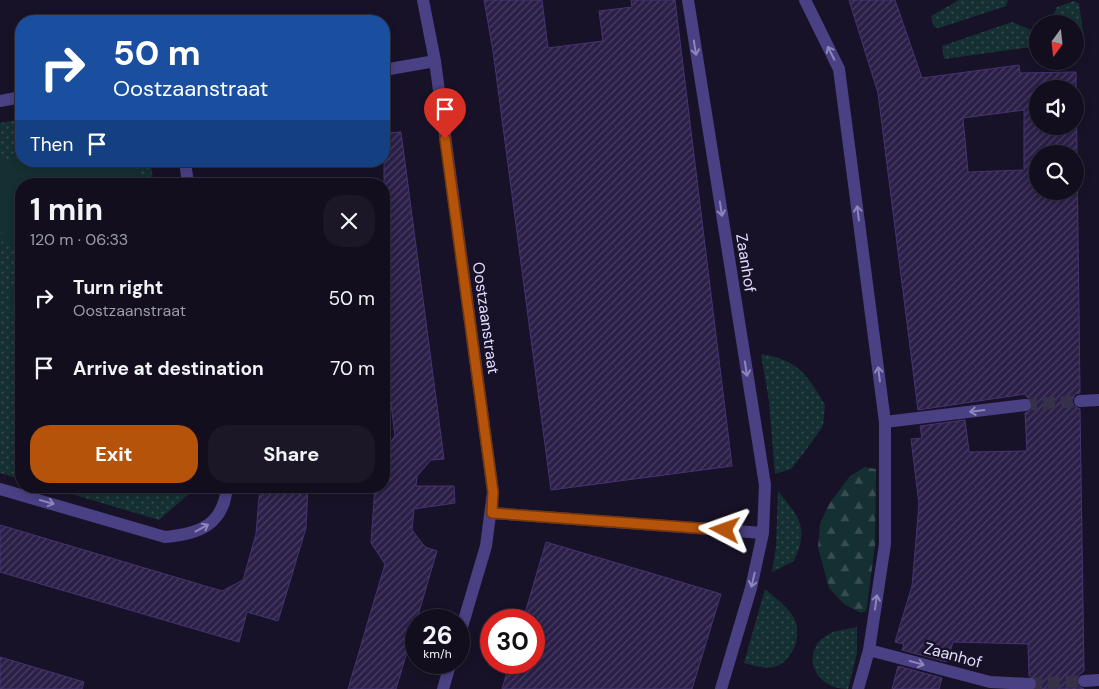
<!DOCTYPE html>
<meta charset="utf-8">
<style>
body{margin:0;font-family:"DM Sans",sans-serif;background:#1b1727;color:#f1f3f6;height:100vh;display:flex;flex-direction:column;font-size:19px;white-space:nowrap}
*{box-sizing:border-box;margin:0}
p{font-size:16px;color:#9c9ca4}
.icon{flex:none;width:28px;height:28px;fill:none;stroke:currentColor;stroke-width:2;stroke-linecap:round;stroke-linejoin:round}
.map{position:relative;flex:1;overflow:hidden}
.details{position:absolute;left:15px;top:178px;width:375px;height:315px;display:flex;flex-direction:column;background:#120e1e;border-radius:20px;box-shadow:0 2px 8px #0003,0 0 0 1px #312e3c}
.details>*{flex:none}
.banner{position:absolute;left:15px;top:15px;width:375px;height:152px;border-radius:20px;box-shadow:0 2px 8px #0003,0 0 0 1px #312e3c;background:#1a4fa0;color:#fff;overflow:hidden}
.needle{width:32px;rotate:195deg}
.tools{position:absolute;left:1029px;top:15px;display:grid;gap:10px}
.tools a{display:grid;place-items:center;width:55px;height:55px;border-radius:50%;background:#120e1e;box-shadow:0 2px 8px #0003,0 0 0 1px #312e3c;font-size:25px}
.speed{position:absolute;left:405px;top:609px;display:flex;gap:10px;font-size:25px;font-weight:700;text-align:center}
.speed>*{display:grid;place-content:center;width:65px;height:65px;border-radius:50%;background:#120e1e;box-shadow:0 2px 8px #0003,0 0 0 1px #312e3c;line-height:1}
.speed small{font-size:12px;font-weight:400}
.speed .limit{border:8px solid #d22;background:#fff;color:#111}
.pin{position:absolute;display:grid;place-items:center;width:42px;height:42px;color:#fff;margin:-51px -21px;border-radius:50% 50% 50% 0;rotate:-45deg;box-shadow:0 0 5px #0007}
.pin .icon{rotate:45deg}
.me{position:absolute;width:55px;margin:-28px;rotate:274deg;stroke-linejoin:round;filter:drop-shadow(0 0 4px #0008)}
.turn{display:flex;align-items:center;gap:18px;height:105px;padding:0 15px;font-size:22px}
.turn .icon{width:65px;height:65px;stroke-width:2.5}
.turn b{display:block;font-size:35px;line-height:42px}
.then{display:flex;align-items:center;height:48px;padding:0 15px;background:#0003;gap:10px;font-size:19px}
.round{display:grid;place-items:center;flex:none;width:52px;height:52px;border-radius:20px;background:#1b1727}
.summary{display:flex;align-items:center;justify-content:space-between;height:85px;padding:0 15px}
h1{font-size:30px;font-weight:700;line-height:38px}
.action{display:flex;gap:10px;margin-top:auto;padding:10px 15px}
.action a{flex:1;height:58px;border-radius:20px;background:#b45309;color:#fff;font-size:20px;font-weight:700;line-height:58px;text-align:center}
.action a+a{background:#1b1727;color:#f1f3f6}
ul{padding:0;list-style:none}
li{display:flex;align-items:center;gap:15px;height:70px;padding:0 15px}
li div{flex:1}
li b{display:block;font-size:19px}
li em{font-style:normal}
.map>svg:first-child{display:block}
.grass{fill:url(#grass-dots)}
.forest{fill:url(#forest-firs)}
.garden{fill:#153032}
.building{fill:url(#building-hatch);stroke:#463372;fill-rule:evenodd}
.lines{fill:none;stroke-linecap:round;stroke-linejoin:round}
.street-tunnel{stroke:#363048;stroke-width:12;stroke-dasharray:12 6;stroke-linecap:butt}
.street{stroke:#4a4084;stroke-width:12}
.oneway{stroke:#8e86ba}
.route-casing{stroke:#753606;stroke-width:12}
.route{stroke:#b45309;stroke-width:9}
.labels{text-anchor:middle;dominant-baseline:central;stroke-width:5;stroke-linejoin:round;paint-order:stroke}
.street-label{font-size:16px;fill:#e2dbfd;stroke:#181228}
</style>
<div class="map">
<svg width="1099" height="689" viewBox="0 0 1099 689">
<defs>
<pattern id="grass-dots" width="8" height="8" patternUnits="userSpaceOnUse" patternTransform="scale(1.25)"><rect width="8" height="8" fill="#153032"/><path d="M2 2h.1M6 6h.1" fill="none" stroke="#374d51" stroke-width="1.8" stroke-linecap="round"/></pattern>
<pattern id="forest-firs" width="22" height="20" patternUnits="userSpaceOnUse" patternTransform="scale(1.25)"><rect width="22" height="20" fill="#153032"/><path d="M5 1l3.5 6h-7zM16 11l3.5 6h-7z" fill="#374d51"/></pattern>
<pattern id="building-hatch" width="6" height="6" patternUnits="userSpaceOnUse" patternTransform="scale(1.25)"><rect width="6" height="6" fill="#2b1f48"/><path d="M-1 1l2-2M0 6l6-6M5 7l2-2" fill="none" stroke="#493f63"/></pattern>
</defs>
<rect width="100%" height="100%" fill="#181228"/>
<path class="grass" d="M959 0H1008L1006 6 939 28 934 27 931 16Z
M1074 1 1079 4 1084 37V42L1079 47H1075V24H1049L1057 7Z
M1012 22 1031 30V47L944 59 942 46Z
M21 119V161H150L154 184H21V479L0 473V123Z
M761 354C798 360 807 374 825 405L823 426 806 450 791 469 775 474 769 401Z
M45 486H198L159 520Z
M778 491C800 518 809 528 794 561L772 572 776 547Z
M765 589C775 598 792 609 796 623 798 629 797 640 795 646 783 672 768 670 744 663Z
M857 627V653L848 689C810 689 799 646 833 632 840 630 849 629 857 627Z"/>
<path class="forest" d="M865 467 876 469V474L875 545 867 606 866 611 861 613 844 604 829 588 818 547 820 524 829 504 850 476Z"/>
<path class="garden" d="M21 159V161H136L139 184H21V244L4 247 0 216V162Z
M21 287V372L9 289Z"/>
<path class="building" d="M484 0H542L548 48 603 41 599 11 632 7 631 0H675L732 466 551 490 493 51Z
M849 0H895L922 78 1019 65 1020 73 1076 72 1080 393 1075 394 1072 401 1074 406 1080 409 1084 671 1079 675 1076 681 1078 686 1084 689H1036L1037 681 1029 676 1028 644 953 642 947 662 902 650 904 644 895 642 912 586 919 504 911 439 922 438 920 426 965 420 969 452 1027 451 1025 413 1030 411 1033 405 1025 394 918 410 878 93ZM1038 89H1075V126H1038ZM1024 110V170L968 172 963 118ZM1038 154H1075V191H1038Z
M401 132 444 459 431 460 417 476 416 486H454L455 503 414 509 412 530 425 547 437 551 396 689H348L385 564 371 543 375 486H384V449L395 436 384 348V133Z
M260 486H308L306 528 278 621 247 612 239 642 0 572V525L222 591 243 580 256 534Z
M546 542 721 594 692 689H502L510 662H534V620H523Z
M0 657 84 682 82 689H0Z
M898 666 942 678 939 689H892Z"/>
<g class="lines">
<path class="street-tunnel" d="M1025 405 1080 401
M1030 684 1084 681"/>
<path class="street" d="M423 0 435 61 493 492 486 546 459 637
M688 0 765 485 763 533 751 588 721 689
M805 0 839 69 885 422V544L869 650 858 689
M384 70 435 61
M0 101 21 97
M185 161 188 184
M1080 401 1099 400
M885 422 1025 405
M0 489 165 537C199 534 224 525 227 486
M492 513 763 533
M869 650 990 682 1030 684
M1084 681 1099 680
M443 689 451 662"/>
</g>
<defs><path id="oneway-shaft" d="M-6 0H5M1.5-3L5.5 0L1.5 3" fill="none" stroke-width="1.6" stroke-linecap="round" stroke-linejoin="round" transform="scale(1.25)"/></defs>
<g class="oneway">
<use href="#oneway-shaft" transform="translate(695 48) rotate(81)"/>
<use href="#oneway-shaft" transform="translate(831 53) rotate(-117)"/>
<use href="#oneway-shaft" transform="translate(721 209) rotate(81)"/>
<use href="#oneway-shaft" transform="translate(858 213) rotate(-97)"/>
<use href="#oneway-shaft" transform="translate(746 369) rotate(81)"/>
<use href="#oneway-shaft" transform="translate(879 374) rotate(-97)"/>
<use href="#oneway-shaft" transform="translate(977 411) rotate(173)"/>
<use href="#oneway-shaft" transform="translate(47 502) rotate(16)"/>
<use href="#oneway-shaft" transform="translate(202 528) rotate(-29)"/>
<use href="#oneway-shaft" transform="translate(753 580) rotate(103)"/>
<use href="#oneway-shaft" transform="translate(876 602) rotate(-82)"/>
<use href="#oneway-shaft" transform="translate(917 663) rotate(15)"/>
</g>
<g class="lines">
<defs>
<path id="route" d="M445 139 493 492 492 513 725 530"/>
</defs>
<use href="#route" class="route-casing"/>
<use href="#route" class="route"/>
</g>
<g class="labels">
<g class="street-label">
<text transform="translate(746 263) rotate(81)">Zaanhof</text>
<text transform="translate(486 318) rotate(82)">Oostzaanstraat</text>
<text transform="translate(953 655) rotate(15)">Zaanhof</text>
</g>
</g>
</svg>
<div class="tools">
<a><svg class="needle" viewBox="-14 -14 28 28"><path d="M0-13l5 13h-10z" fill="#e53935"/><path d="M0 13l5-13h-10z" fill="#9c9ca4"/></svg></a>
<a><svg class="icon" aria-label="sound" viewBox="0 0 24 24"><path d="M4 9h4l5-4v14l-5-4H4zM17 9q2 3 0 6"/></svg></a>
<a><svg class="icon" aria-label="search" viewBox="0 0 24 24"><circle cx="10" cy="10" r="6"/><path d="M15 15l6 6"/></svg></a>
</div>
<div class="speed"><div>26<small>km/h</small></div><div class="limit">30</div></div>
<div class="pin" style="left:445px;top:139px;background:#d93025"><svg class="icon" aria-label="arrive" viewBox="0 0 24 24"><path d="M6 21V4h12l-3 4 3 4H6"/></svg></div>
<svg class="me" style="left:725px;top:530px" viewBox="-20 -20 40 40"><path d="M0-17L14 15 0 8-14 15z" fill="#b45309" stroke="#fff" stroke-width="4"/></svg>
<div class="banner">
<div class="turn"><svg class="icon" aria-label="right" viewBox="0 0 24 24"><path d="M7 20v-9h11M14 6l5 5-5 5"/></svg><div><b>50 m</b>Oostzaanstraat</div></div>
<div class="then">Then<svg class="icon" aria-label="arrive" viewBox="0 0 24 24"><path d="M6 21V4h12l-3 4 3 4H6"/></svg></div>
</div>
<section class="details">
<div class="summary"><div><h1>1 min</h1><p>120 m · 06:33</p></div><a class="round"><svg class="icon" aria-label="close" viewBox="0 0 24 24"><path d="M6 6l12 12M18 6L6 18"/></svg></a></div>
<ul>
<li><svg class="icon" aria-label="right" viewBox="0 0 24 24"><path d="M7 20v-9h11M14 6l5 5-5 5"/></svg><div><b>Turn right</b><p>Oostzaanstraat</p></div><em>50 m</em></li>
<li><svg class="icon" aria-label="arrive" viewBox="0 0 24 24"><path d="M6 21V4h12l-3 4 3 4H6"/></svg><div><b>Arrive at destination</b></div><em>70 m</em></li>
</ul>
<div class="action"><a>Exit</a><a>Share</a></div>
</section>
</div>
